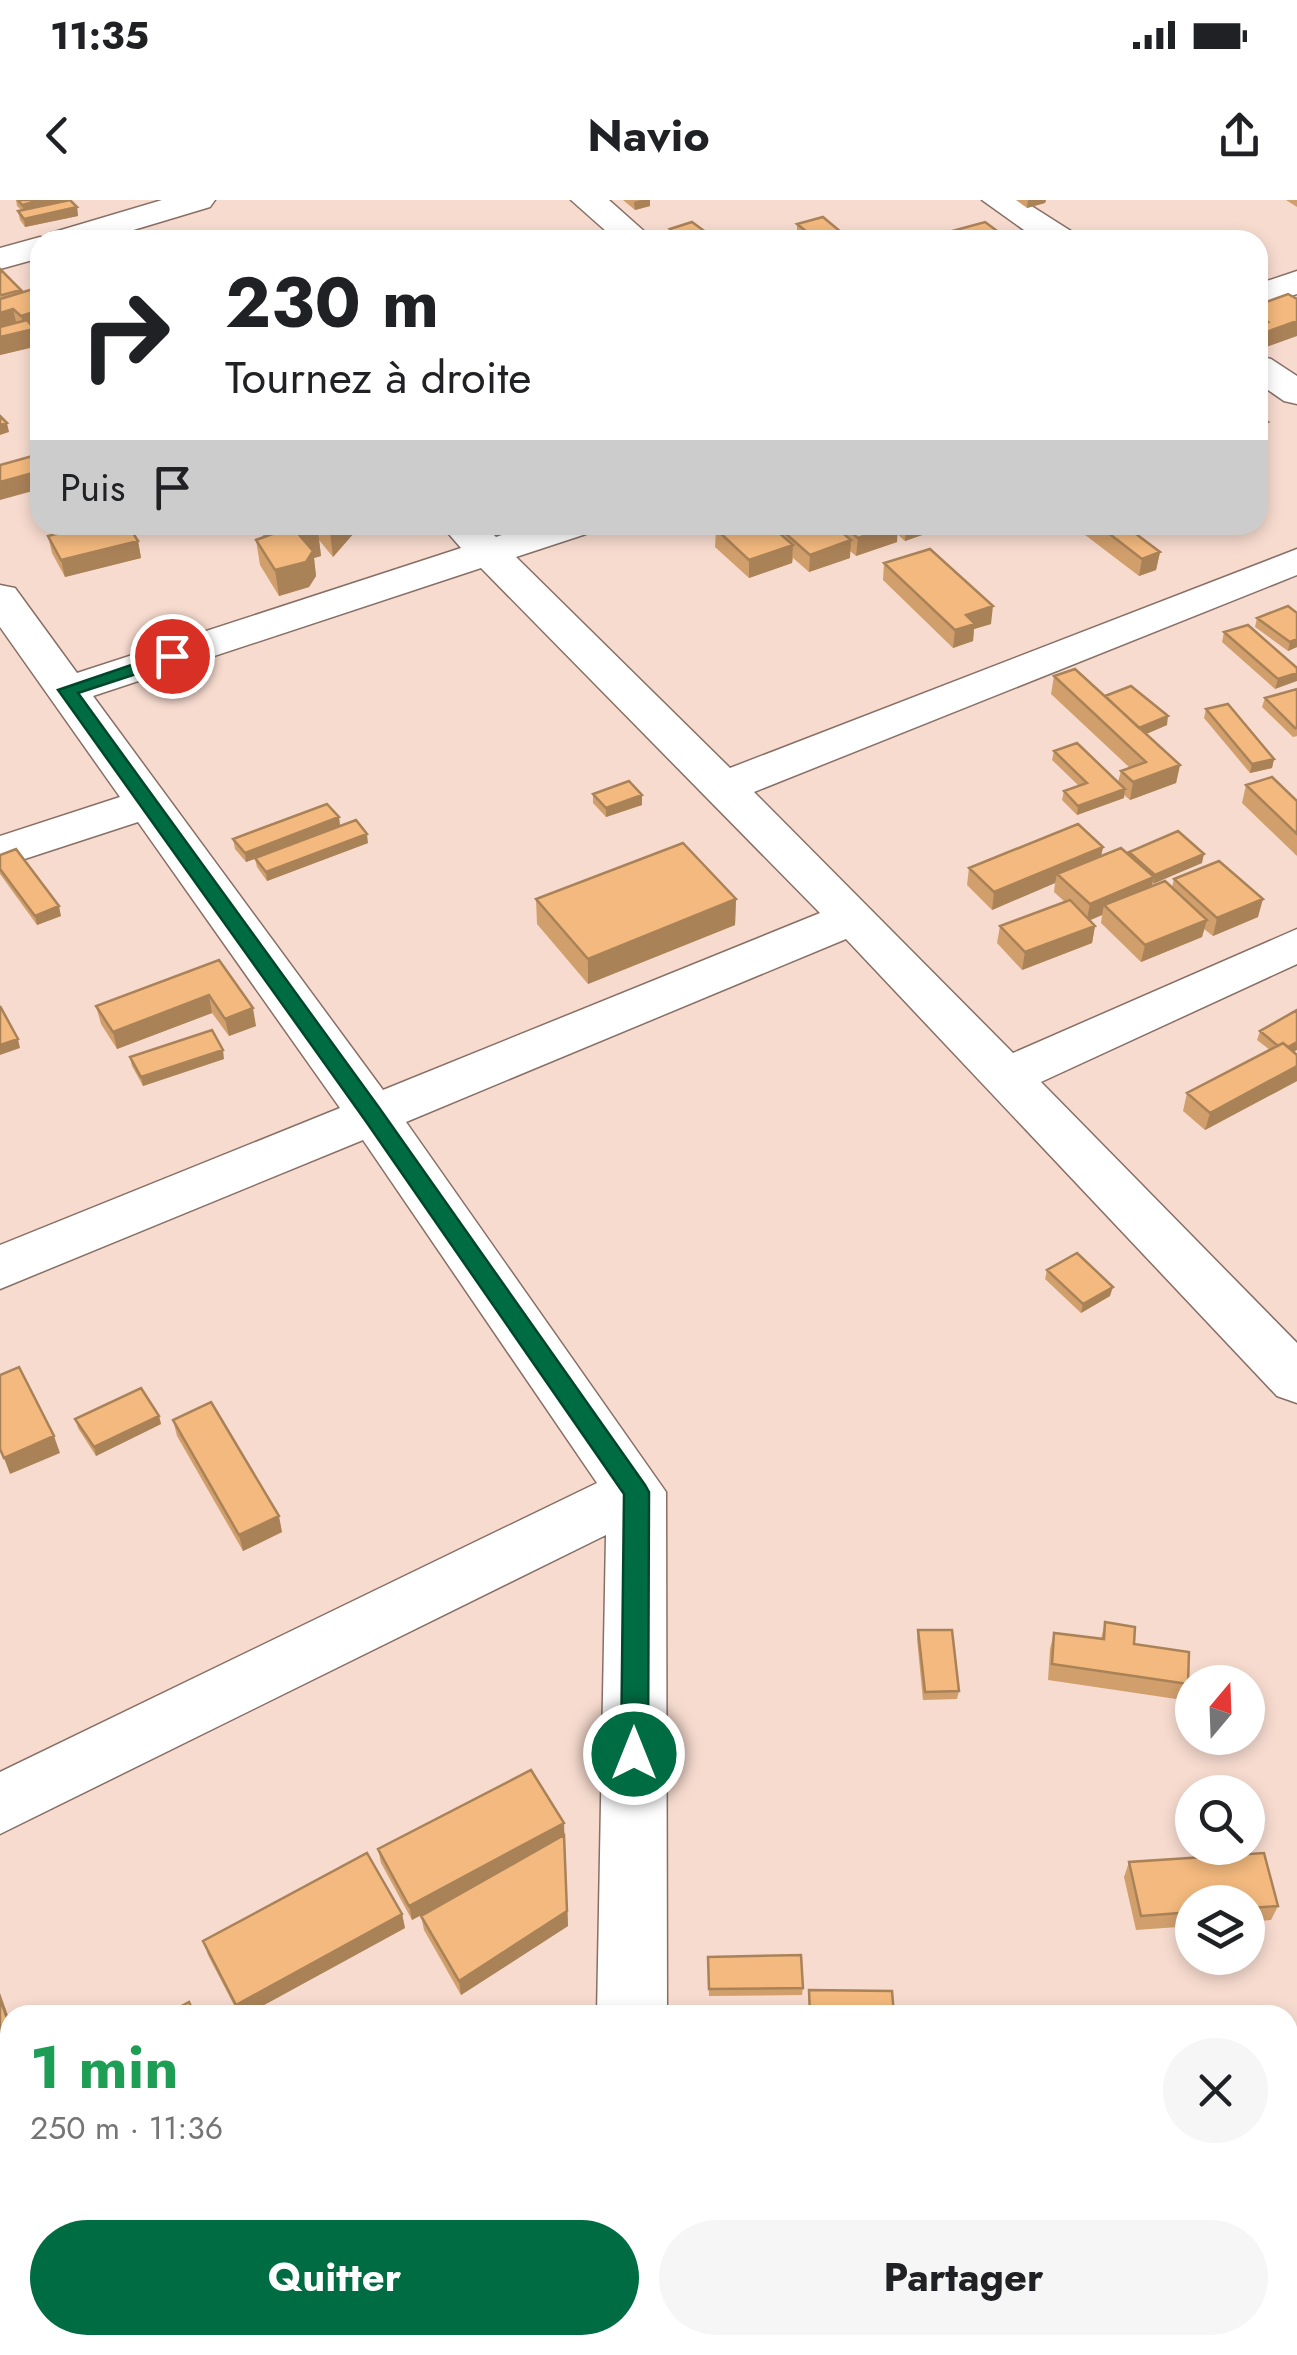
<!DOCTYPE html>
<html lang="fr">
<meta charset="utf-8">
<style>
body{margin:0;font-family:Jost,sans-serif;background:#f6f6f6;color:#202124;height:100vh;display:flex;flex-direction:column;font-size:38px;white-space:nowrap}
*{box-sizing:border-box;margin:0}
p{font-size:32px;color:#757577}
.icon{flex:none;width:55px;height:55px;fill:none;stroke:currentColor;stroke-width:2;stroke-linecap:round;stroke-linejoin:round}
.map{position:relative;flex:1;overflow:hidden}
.drawer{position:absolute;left:0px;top:1805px;width:1298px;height:350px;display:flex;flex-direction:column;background:#fff;border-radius:30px 30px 0 0;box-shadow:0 5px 15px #0003}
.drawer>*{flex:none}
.guide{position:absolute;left:30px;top:30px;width:1238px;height:305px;border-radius:30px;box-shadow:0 5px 15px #0003;background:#fff;color:#202124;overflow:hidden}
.needle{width:65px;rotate:19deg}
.tools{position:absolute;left:1175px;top:1465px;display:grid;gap:20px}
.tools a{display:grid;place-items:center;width:90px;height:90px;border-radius:50%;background:#fff;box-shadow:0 5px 15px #0003;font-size:50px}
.pin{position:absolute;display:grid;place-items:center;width:85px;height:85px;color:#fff;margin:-42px;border:5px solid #fff;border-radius:50%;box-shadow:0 2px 10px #0007}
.me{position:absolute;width:110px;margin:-55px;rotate:0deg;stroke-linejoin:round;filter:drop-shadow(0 0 8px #0008)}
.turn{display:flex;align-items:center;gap:35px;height:210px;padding:0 30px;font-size:45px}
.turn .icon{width:130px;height:130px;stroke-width:2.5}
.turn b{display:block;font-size:70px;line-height:85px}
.then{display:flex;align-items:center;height:95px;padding:0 30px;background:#0003;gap:20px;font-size:38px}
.round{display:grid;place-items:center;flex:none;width:105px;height:105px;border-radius:52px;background:#f6f6f6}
.overview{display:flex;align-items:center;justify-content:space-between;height:170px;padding:0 30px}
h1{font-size:60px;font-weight:700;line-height:75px;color:#1e9e55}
.button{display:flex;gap:20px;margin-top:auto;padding:20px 30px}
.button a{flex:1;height:115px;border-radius:60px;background:#006c43;color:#fff;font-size:40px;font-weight:700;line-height:115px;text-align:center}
.button a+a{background:#f6f6f6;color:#202124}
.status{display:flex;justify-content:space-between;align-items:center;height:70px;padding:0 50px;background:#fff;direction:ltr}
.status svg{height:28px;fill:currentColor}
header{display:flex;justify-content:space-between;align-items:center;height:130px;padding:0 30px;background:#fff;font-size:45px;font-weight:700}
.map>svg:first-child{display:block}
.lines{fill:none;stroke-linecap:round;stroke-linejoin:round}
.minor-casing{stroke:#886f65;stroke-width:3}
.minor{fill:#fff;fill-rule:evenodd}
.wall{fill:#d19f6c}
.shaded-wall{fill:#aa8258}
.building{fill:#f3b97e;stroke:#aa8258;stroke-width:2.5}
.route{fill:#006c43;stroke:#00462c;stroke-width:2.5}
</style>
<div class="status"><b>11:35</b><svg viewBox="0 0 49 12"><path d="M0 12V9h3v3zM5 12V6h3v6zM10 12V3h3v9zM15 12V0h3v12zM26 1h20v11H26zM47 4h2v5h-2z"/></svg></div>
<header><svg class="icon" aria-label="back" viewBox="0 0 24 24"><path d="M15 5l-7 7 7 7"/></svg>Navio<svg class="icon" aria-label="share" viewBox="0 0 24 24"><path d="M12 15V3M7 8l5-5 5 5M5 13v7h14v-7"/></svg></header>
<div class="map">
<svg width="1297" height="2155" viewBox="0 0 1297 2155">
<rect width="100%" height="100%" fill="#f7dbcf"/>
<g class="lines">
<defs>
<path id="minor" d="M162 0H215L210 7 100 40H40V58L0 69V48L40 37 47 38 51 33Z
M571 0H609L654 40H616Z
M982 0H1022L1074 33 1079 40H1038Z
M1297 71V94L1258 107V84Z
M1258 156 1271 159 1297 176V204L1284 201 1258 183Z
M441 325H484L496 337 532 325H592L586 334 516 357 730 568 1297 349V375L754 592 1013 853 1297 729V764L1041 882 1297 1143V1203L1277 1196 846 739 406 922 666 1292 667 1815H597L606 1335 0 1634V1572L597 1283 363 940 0 1089V1045L340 908 138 622 0 667V636L120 597 0 427V385L15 388 77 473 461 348ZM481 368 820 713 383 890 93 496Z
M1288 1970H1297V2044L1288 2043Z
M406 2145H495L491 2155H402Z
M591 2145H667V2155H591Z"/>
</defs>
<use href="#minor" class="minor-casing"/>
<use href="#minor" class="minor"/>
</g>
<path class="wall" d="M16 0H71L77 7 78 16 25 27 20 20 18 11 21 10 17 6Z
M623 0H650V6L635 10Z
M1016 0H1046L1045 3 1027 8Z
M1286 0H1297V7Z
M797 24 848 40H806L797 32Z
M670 29 707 40H673L670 38Z
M0 69 21 90 34 130 38 146 0 155Z
M1288 94 1258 150V105Z
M254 325H361L333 357 319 340 321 356 314 358 316 376 309 387 279 396 260 365 256 340 264 337Z
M776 325H945V327L905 341 897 334V342L856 356 850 351V358L809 372 793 358 792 363 749 378 715 347 716 329 776 330Z
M1072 325H1137L1132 331 1160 352 1156 370 1139 376Z
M48 336 138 341 141 358 65 377 52 353Z
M884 363 991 424 974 429 973 441 953 448 883 380Z
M1257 418 1297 447 1288 451 1255 427Z
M1224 432 1297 468 1275 489 1222 442Z
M1054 476 1105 496 1167 525 1146 534 1180 565 1176 583 1130 600 1124 595V598L1077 615 1062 600 1064 591 1079 586 1052 560 1054 551 1118 582 1121 571 1130 568 1051 494Z
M1297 489V536L1293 537 1262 507 1265 498Z
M1206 509 1274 559 1272 568 1250 573 1204 518Z
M1246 585 1297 601V656L1242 603Z
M593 594 642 595V605L606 617 593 603Z
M339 617 340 626 368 643 267 681 257 667 255 659 246 662 235 649 233 639Z
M1103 647 1101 656 1128 654 1129 652 1202 663 1152 683 1151 686 1172 687 1174 679 1258 717 1213 736 1204 729 1202 737 1141 762 1101 723 1102 715 1090 720 1095 726 1092 743 1022 770 997 743 1000 726 1065 702 1054 692 1055 683 992 710 967 685 969 668Z
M0 655 61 716 37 725 0 674Z
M536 699H736L735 725 588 784 537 724Z
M219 760 256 826 229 836 212 813 117 849 101 824 96 806Z
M1260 831 1297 855V881L1205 930 1183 911 1187 893 1270 850 1257 840Z
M130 857 224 859 143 886 132 866Z
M1047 1070 1110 1096 1081 1113 1045 1079Z
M159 1216 161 1224 96 1256 78 1228 75 1219Z
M173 1220 282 1332 243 1351 177 1236Z
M1105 1422 1188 1484 1183 1500 1048 1480 1050 1449 1054 1433 1101 1439Z
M918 1430 959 1491 957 1499 923 1500 917 1439Z
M564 1638 568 1726 461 1795 424 1730 421 1716 452 1698 412 1720 381 1663 378 1649Z
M1129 1662 1278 1706 1271 1720 1248 1722V1702H1192V1726L1136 1730 1124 1677Z
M402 1714 405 1728 246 1815H239L208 1755 203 1741Z
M708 1757 803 1788 802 1795 709 1796Z"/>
<path class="shaded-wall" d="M42 0H70L24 13 22 5Z
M641 0H650V6L635 10 634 2Z
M1028 0H1046L1045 3 1027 8Z
M77 7 78 16 25 27 24 19Z
M707 33V40H686Z
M13 109 17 126 0 131V113Z
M40 110V128L34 130 38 146 0 155V137L25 131 21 116Z
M1297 121V136L1258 150V135Z
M1268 222 1266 231 1258 234V226Z
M7 223 9 232 0 235V225Z
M40 271V289L0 300V282Z
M336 325H361L333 357 330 332Z
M896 325H898L897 342 856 356 858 338Z
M907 325H945V327L905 341Z
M318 331 321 356 314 358 316 376 309 387 279 396 275 370 300 336Z
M851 340 850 358 809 372 810 355Z
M138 341 141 358 65 377 61 360Z
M793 345 792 363 749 378V360Z
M1160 352 1156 370 1139 376 1142 359Z
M993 406 991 424 974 429 973 441 953 448 955 430 966 415Z
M1297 439V447L1288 451 1290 442Z
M1297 473V481L1275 489 1278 479Z
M1168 516 1167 525 1137 538 1139 529Z
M1274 559 1272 568 1250 573 1252 564Z
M1180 565 1176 583 1130 600 1133 582Z
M1125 589 1124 598 1077 615 1078 606Z
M642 595V605L606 617V608Z
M339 617 340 626 246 662 245 653Z
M367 634 368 643 267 681 266 672Z
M1103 647 1099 665 1057 674 1055 683 992 710 994 692Z
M1204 654 1202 663 1153 684 1155 675Z
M1154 677 1150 695 1104 705 1102 715 1086 722 1090 704Z
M736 699 735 725 588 784V759Z
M1263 699 1258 717 1213 736 1217 718Z
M59 706 61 716 37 725 35 716Z
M1207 720 1202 737 1141 762 1145 745Z
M1095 726 1092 743 1022 770 1025 752Z
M209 795 212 813 117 849 113 832Z
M253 808 256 826 229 836 225 819Z
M18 839 20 848 0 855V845Z
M1297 842V850L1281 859 1283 850Z
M223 850 224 859 143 886 141 877Z
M1297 866V881L1205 930 1210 913Z
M1113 1087 1110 1096 1081 1113 1083 1104Z
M159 1216 161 1224 96 1256 94 1247Z
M54 1236 60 1253 10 1274 4 1258Z
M279 1316 282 1332 243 1351 239 1335Z
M564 1623 568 1726 461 1795 459 1781 564 1639 412 1720 409 1706Z
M402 1714 405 1728 246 1815H239L236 1805Z
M0 1793 10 1821V1827L0 1799Z
M10 1836V1853L0 1858V1841Z"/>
<path class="building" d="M18 0H42L22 5Z
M70 0 77 7 24 19 18 11Z
M823 17 848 38 842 40H817L797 24Z
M692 22 707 33 686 40 670 29Z
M985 22 1008 39H923Z
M0 69 21 90 2 95 0 94Z
M40 87V110L21 116 13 109 0 113V99Z
M1288 94 1297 99V121L1258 135V126L1268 122 1258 116V105Z
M27 120 34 129 0 137V127Z
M1258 215 1268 222 1258 226Z
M0 216 7 223 0 225Z
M40 254V271L0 282V265Z
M93 325H128L138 341 61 360 48 336Z
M272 325H312L318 331 300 336 313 351 306 362 275 370 256 340 278 332Z
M324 325H336L330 332Z
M728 325H770L793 345 749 360 716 329Z
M776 325H833L851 340 810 355Z
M842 325H896L858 338Z
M1098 325H1124L1160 352 1142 359Z
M930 349 993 406 966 415 975 424 955 430 884 363Z
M1288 406 1297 413V439L1290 442 1257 418Z
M1248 425 1297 468V473L1278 479 1224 432Z
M1075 469 1180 565 1133 582 1121 571 1146 562 1054 476Z
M1131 486 1168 516 1139 528 1105 496Z
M1297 489V528H1295L1265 498Z
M1228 504 1274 559 1252 564 1206 509Z
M1077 543 1125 589 1078 606 1064 591 1087 583 1054 551Z
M1272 577 1297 601V634L1246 585Z
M629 581 642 595 606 608 593 594Z
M327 604 339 617 245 653 233 639Z
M356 620 367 634 266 672 255 658Z
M1078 624 1103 647 994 692 969 668Z
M1178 631 1204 654 1155 675 1129 652Z
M683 643 736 699 588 759 536 699Z
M1121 648 1154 677 1090 704 1057 674Z
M16 649 59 706 35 716 0 669V655Z
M1219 661 1263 699 1217 718 1174 679Z
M1165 681 1207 720 1145 745 1104 705Z
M1070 700 1095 726 1025 752 1000 726Z
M219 760 253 808 225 819 209 795 113 832 96 806Z
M0 806 18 839 0 845Z
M1297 810V842L1288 847 1283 843 1278 846 1260 831Z
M212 830 223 850 141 877 130 857Z
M1283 843 1297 855V866L1210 913 1187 893Z
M1077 1053 1113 1087 1083 1104 1047 1070Z
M19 1167 54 1236 4 1258 0 1249V1175Z
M141 1188 159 1216 94 1247 75 1219Z
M211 1202 279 1316 239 1335 173 1220Z
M1105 1422 1135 1427 1134 1444 1189 1452 1188 1484 1052 1464 1054 1433 1104 1439Z
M918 1430H952L959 1491 925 1492Z
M531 1570 564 1623 409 1706 378 1649Z
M564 1635 567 1711 459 1781 421 1716Z
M367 1653 402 1714 236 1805 203 1741Z
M1264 1653 1278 1706 1248 1708V1702H1192V1712L1141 1716 1129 1662Z
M801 1755 803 1788 709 1789 708 1757Z
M809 1790 892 1791 894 1815H810Z
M0 1799 10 1827V1836L0 1841Z
M189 1802 195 1815H165Z"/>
<path class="route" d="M172 451 181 456 179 460 78 493 380 909 645 1285 649 1292 648 1554 644 1562 634 1565 625 1562 621 1554 624 1294 365 920 58 490Z"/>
</svg>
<div class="tools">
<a><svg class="needle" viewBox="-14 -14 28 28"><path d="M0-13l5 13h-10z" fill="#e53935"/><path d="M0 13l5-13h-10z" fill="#757577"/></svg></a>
<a><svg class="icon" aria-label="search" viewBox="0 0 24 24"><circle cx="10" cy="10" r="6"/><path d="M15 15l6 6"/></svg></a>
<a><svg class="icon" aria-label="layers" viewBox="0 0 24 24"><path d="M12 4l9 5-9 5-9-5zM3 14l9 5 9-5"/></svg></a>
</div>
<div class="pin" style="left:172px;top:456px;background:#d93025"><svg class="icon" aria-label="arrive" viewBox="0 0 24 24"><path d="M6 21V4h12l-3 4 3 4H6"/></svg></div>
<svg class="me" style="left:634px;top:1554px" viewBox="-20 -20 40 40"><circle r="17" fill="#006c43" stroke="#fff" stroke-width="3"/><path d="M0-11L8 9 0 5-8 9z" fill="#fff"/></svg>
<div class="guide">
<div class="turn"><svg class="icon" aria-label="right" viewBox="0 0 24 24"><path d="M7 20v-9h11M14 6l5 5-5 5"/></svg><div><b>230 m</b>Tournez à droite</div></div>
<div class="then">Puis<svg class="icon" aria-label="arrive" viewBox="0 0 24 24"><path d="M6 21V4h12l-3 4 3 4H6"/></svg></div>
</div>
<section class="drawer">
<div class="overview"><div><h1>1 min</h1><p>250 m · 11:36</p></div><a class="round"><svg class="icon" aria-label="close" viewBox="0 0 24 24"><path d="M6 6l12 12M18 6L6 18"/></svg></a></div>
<div class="button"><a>Quitter</a><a>Partager</a></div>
</section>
</div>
